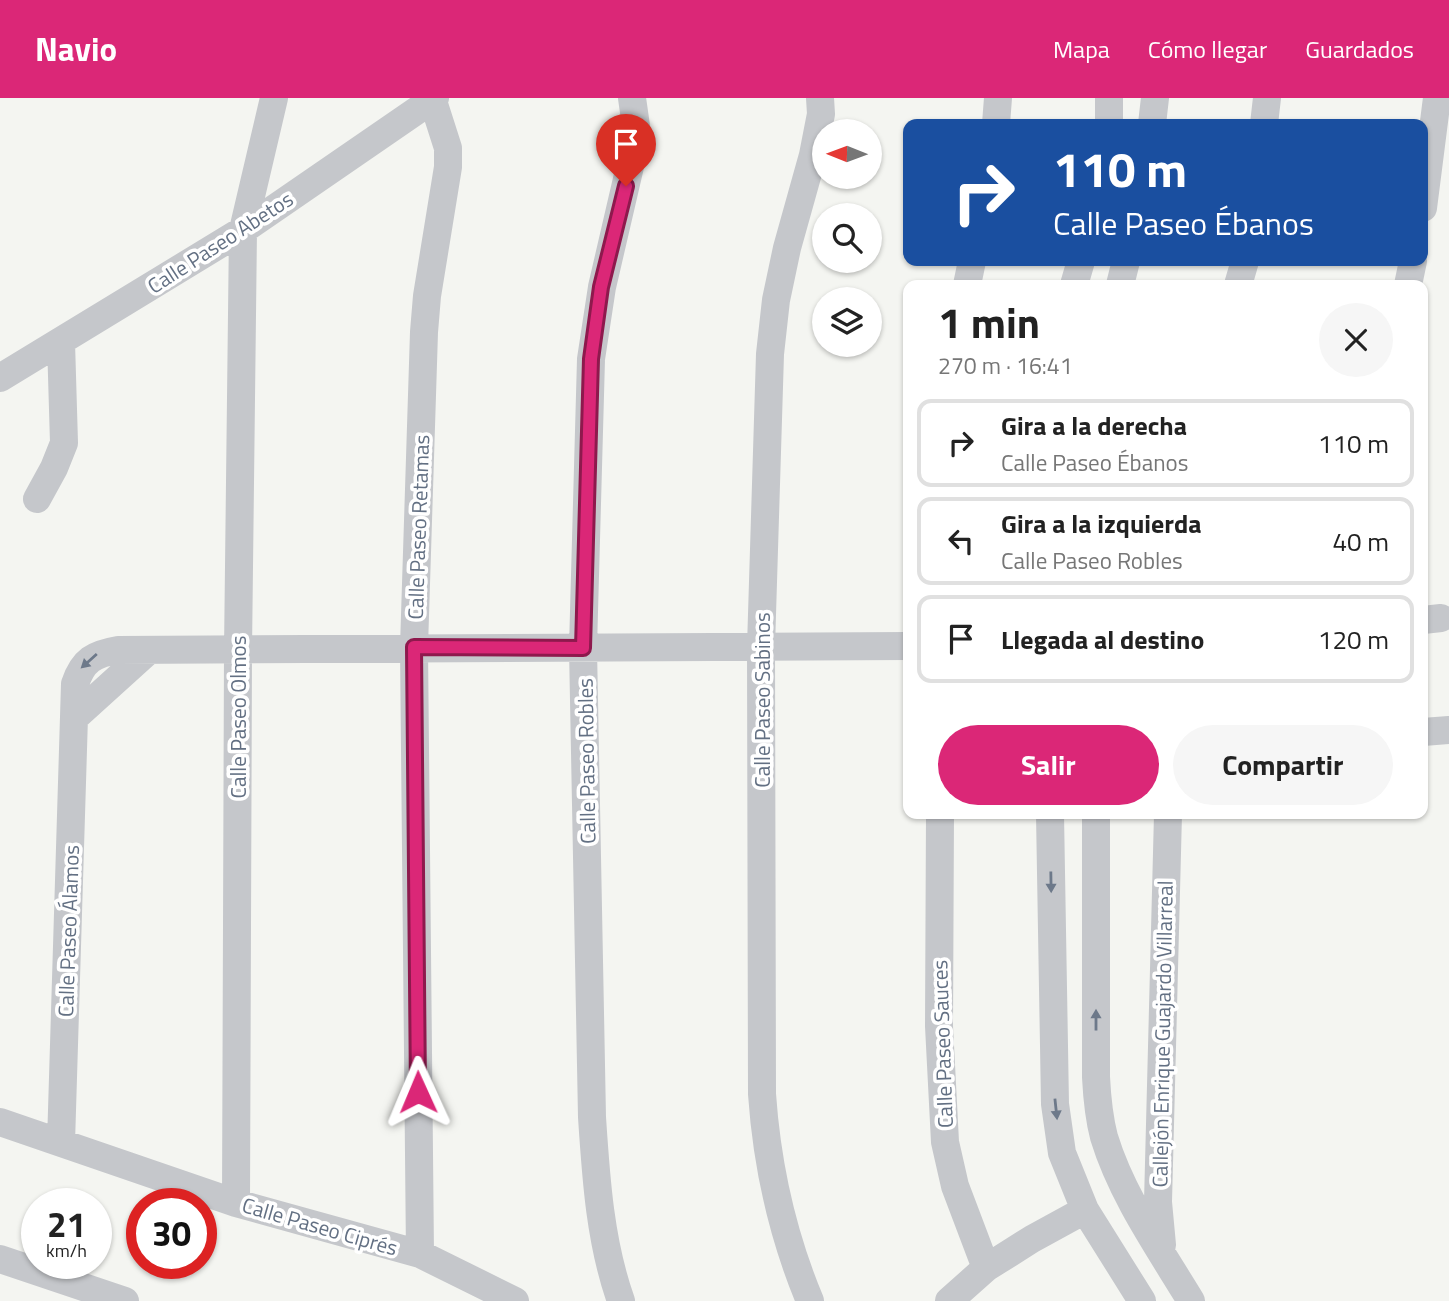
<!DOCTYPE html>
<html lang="es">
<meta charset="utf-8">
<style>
body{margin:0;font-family:"Titillium Web",sans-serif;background:#f6f6f6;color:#222;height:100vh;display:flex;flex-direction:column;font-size:26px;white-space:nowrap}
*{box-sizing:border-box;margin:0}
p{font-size:23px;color:#767676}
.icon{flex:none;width:38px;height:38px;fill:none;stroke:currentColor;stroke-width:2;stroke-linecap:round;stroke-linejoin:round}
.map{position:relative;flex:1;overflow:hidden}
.side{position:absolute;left:903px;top:182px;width:525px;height:539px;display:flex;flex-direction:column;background:#fff;border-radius:14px;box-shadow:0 2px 5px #0004}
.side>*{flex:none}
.top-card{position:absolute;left:903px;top:21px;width:525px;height:147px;border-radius:14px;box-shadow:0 2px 5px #0004;background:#1a4fa0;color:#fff;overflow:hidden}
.needle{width:46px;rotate:271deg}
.tools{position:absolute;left:812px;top:21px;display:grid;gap:14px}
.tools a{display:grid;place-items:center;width:70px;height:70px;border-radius:50%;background:#fff;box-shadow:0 2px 5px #0004;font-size:35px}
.speed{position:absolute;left:21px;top:1090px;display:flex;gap:14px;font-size:35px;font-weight:700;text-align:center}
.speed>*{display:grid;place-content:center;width:91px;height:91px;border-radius:50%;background:#fff;box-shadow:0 2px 5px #0004;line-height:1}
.speed small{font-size:18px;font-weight:400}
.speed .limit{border:10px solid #d22;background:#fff;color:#111}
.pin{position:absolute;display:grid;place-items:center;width:60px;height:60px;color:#fff;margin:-72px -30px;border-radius:50% 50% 50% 0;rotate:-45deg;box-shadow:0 0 7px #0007}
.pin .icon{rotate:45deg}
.me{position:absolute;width:77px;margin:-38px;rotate:359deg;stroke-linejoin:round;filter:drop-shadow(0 0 5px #0008)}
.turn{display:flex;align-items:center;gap:24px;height:147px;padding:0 35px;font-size:32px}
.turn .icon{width:91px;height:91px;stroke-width:2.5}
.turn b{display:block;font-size:49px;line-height:60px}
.round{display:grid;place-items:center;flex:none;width:74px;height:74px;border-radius:37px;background:#f6f6f6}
.headline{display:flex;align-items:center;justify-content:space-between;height:119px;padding:0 35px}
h1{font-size:42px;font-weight:700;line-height:52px}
.action{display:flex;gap:14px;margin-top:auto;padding:14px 35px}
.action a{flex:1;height:80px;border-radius:42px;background:#db2777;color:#fff;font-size:28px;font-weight:700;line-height:80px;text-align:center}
.action a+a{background:#f6f6f6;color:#222}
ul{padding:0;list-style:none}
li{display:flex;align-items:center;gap:21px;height:88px;margin:0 14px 10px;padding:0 21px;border:4px solid #e0e0e0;border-radius:14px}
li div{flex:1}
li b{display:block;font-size:26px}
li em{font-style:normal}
header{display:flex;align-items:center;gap:42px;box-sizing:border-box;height:98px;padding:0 35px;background:#db2777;color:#fff}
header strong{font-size:33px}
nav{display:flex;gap:38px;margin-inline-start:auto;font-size:24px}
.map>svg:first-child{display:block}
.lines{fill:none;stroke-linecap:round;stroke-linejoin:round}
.street{stroke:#c5c7cb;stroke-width:28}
.oneway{fill:#6d798a}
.route-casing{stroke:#8e194d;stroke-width:18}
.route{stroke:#db2777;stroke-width:12}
.labels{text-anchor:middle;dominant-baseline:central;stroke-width:7;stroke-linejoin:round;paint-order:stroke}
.street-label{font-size:21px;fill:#637083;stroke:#fff}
</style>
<header>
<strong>Navio</strong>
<nav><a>Mapa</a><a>Cómo llegar</a><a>Guardados</a></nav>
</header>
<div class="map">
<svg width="1449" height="1203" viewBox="0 0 1449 1203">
<rect width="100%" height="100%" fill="#f4f5f1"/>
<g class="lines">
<path class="street" d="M996 26 998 0
M1109 26V0
M1152 26 1155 0
M1264 26 1267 0
M1423 110 1437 0
M967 187 972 163
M1074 187 1081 163
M1120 187 1126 163
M1238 187 1245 163
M1408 187 1413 163
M0 280 243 132 435 0
M37 401 54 370 64 345 61 244
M1423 522 1441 520
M74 620 148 553
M1423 634 1449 632
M940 716 939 928 945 1044 955 1088 986 1170
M1050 716 1055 1006 1062 1055 1085 1112 1142 1203
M1096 716V979C1097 999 1099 1020 1104 1039 1122 1098 1159 1150 1191 1203
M0 1024 236 1105 420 1156 515 1203
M61 1045 75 586C83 562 94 556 118 552L908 548
M236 1105 238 553 243 132 274 0
M1162 1147 1158 1104 1168 716
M420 1156 414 549 424 234 427 198 448 69V50L432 0
M0 1161 125 1203
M621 1203C600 1144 596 1080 592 1019L583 550 591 261 602 189 631 64 636 28 632 0
M810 1203C782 1136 767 1068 762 996L761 549 770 256 776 202 787 150 813 57 821 16 820 0
M949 1203 986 1170 1032 1141 1085 1112"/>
</g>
<defs><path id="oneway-solid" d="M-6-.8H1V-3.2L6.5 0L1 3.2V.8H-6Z" transform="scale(1.75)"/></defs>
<g class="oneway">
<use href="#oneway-solid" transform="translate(89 563) rotate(138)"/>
<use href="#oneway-solid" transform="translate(1051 784) rotate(89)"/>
<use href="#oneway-solid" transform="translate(1096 922) rotate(-90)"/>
<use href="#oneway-solid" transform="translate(1056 1011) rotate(84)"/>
</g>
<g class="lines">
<defs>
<path id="route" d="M418 994 414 549 583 550 591 261 601 189 626 88"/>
</defs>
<use href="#route" class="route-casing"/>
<use href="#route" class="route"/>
</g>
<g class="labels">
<g class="street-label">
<text transform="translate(220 144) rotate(-33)">Calle Paseo Abetos</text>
<text transform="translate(418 429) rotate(-88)">Calle Paseo Retamas</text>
<text transform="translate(762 602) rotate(-90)">Calle Paseo Sabinos</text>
<text transform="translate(238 619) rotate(-90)">Calle Paseo Olmos</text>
<text transform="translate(586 663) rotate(-91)">Calle Paseo Robles</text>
<text transform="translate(68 833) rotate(-88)">Calle Paseo Álamos</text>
<text transform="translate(1162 936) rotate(-89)">Callejón Enrique Guajardo Villarreal</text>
<text transform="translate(942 946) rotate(-92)">Calle Paseo Sauces</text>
<text transform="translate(320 1128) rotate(16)">Calle Paseo Ciprés</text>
</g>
</g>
</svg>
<div class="tools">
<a><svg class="needle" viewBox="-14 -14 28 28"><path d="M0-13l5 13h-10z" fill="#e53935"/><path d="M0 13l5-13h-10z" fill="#767676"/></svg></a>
<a><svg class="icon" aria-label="search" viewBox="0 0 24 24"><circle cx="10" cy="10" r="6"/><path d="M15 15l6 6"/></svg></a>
<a><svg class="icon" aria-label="layers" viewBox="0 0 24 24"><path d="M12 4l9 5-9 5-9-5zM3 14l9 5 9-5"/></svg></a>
</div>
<div class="speed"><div>21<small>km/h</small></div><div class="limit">30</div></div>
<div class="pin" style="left:626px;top:88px;background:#d93025"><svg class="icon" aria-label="arrive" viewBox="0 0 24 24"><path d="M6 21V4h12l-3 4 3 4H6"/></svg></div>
<svg class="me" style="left:418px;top:994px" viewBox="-20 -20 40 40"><path d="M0-17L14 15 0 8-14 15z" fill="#db2777" stroke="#fff" stroke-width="4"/></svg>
<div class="top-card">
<div class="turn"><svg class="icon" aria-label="right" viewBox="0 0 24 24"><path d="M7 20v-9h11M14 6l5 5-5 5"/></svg><div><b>110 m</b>Calle Paseo Ébanos</div></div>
</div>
<section class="side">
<div class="headline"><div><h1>1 min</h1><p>270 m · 16:41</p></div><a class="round"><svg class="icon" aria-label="close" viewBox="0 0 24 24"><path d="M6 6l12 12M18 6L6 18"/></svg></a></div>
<ul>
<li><svg class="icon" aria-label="right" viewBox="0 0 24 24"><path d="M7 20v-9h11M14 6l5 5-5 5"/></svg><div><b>Gira a la derecha</b><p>Calle Paseo Ébanos</p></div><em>110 m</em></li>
<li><svg class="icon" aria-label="left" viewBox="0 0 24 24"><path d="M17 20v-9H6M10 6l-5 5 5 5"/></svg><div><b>Gira a la izquierda</b><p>Calle Paseo Robles</p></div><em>40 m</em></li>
<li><svg class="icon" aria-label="arrive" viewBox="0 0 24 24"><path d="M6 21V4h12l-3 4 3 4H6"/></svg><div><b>Llegada al destino</b></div><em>120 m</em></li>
</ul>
<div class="action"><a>Salir</a><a>Compartir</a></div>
</section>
</div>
